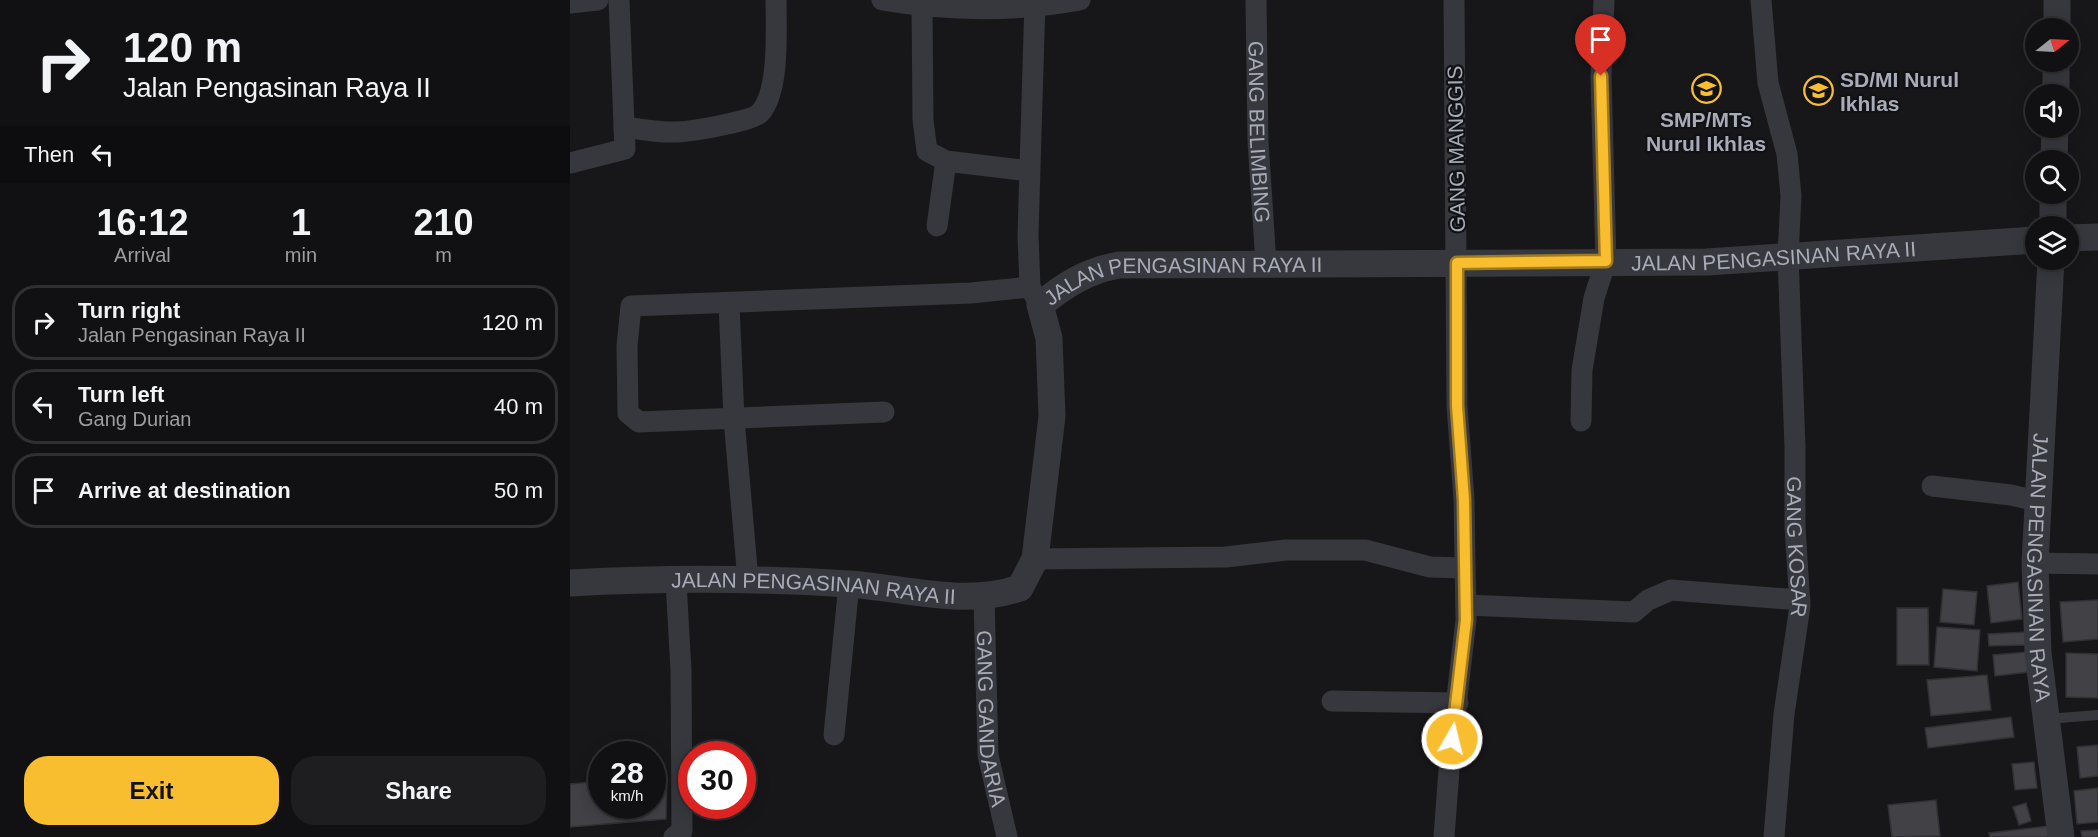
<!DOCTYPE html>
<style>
body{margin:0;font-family:Arial,sans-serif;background:#1e1e21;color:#f1f3f6;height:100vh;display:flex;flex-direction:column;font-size:22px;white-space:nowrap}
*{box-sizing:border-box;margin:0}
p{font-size:20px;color:#9c9da0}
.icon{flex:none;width:33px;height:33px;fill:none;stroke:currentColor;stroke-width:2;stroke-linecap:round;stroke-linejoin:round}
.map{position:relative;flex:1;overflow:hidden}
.panel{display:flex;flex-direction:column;background:#111013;width:570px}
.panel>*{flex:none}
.banner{background:#111013;color:#f1f3f6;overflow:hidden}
.needle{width:39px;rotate:72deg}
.controls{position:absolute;left:1455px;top:18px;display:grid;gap:12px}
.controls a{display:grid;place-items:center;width:54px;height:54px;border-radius:50%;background:#111013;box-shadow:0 3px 15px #0003,0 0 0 2px #303033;font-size:30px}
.speed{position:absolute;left:18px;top:741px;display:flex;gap:12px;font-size:30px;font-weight:700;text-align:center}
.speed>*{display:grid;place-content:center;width:78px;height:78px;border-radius:50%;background:#111013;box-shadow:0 3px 15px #0003,0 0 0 2px #303033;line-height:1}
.speed small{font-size:15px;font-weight:400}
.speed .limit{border:9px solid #d22;background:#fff;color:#111}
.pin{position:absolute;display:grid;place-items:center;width:51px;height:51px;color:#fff;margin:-62px -26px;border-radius:50% 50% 50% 0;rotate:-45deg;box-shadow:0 0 6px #0007}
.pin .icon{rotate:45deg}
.me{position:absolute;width:66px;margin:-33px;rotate:8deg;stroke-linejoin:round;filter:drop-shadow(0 0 4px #0008)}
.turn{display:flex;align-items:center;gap:21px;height:126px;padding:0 24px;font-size:27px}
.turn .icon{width:78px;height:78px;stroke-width:2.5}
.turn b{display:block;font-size:42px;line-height:51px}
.then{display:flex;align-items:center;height:57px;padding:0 24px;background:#0003;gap:12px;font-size:22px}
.eta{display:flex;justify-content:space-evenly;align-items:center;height:102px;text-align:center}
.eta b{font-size:36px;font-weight:700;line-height:42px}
.button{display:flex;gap:12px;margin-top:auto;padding:12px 24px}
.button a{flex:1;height:69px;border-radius:24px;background:#f8be2f;color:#111;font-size:24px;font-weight:700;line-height:69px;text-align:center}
.button a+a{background:#1e1e21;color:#f1f3f6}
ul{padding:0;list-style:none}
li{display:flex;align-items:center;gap:18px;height:75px;margin:0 12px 9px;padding:0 12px;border:3px solid #303033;border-radius:24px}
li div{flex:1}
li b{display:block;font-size:22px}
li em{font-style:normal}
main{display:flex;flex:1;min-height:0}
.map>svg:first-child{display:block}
.building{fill:#414146;stroke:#313035;stroke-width:1.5}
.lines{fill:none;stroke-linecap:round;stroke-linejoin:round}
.service{stroke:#37383e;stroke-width:10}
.minor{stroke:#37383e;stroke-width:21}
.tertiary{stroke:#37383e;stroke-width:27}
.route-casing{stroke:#a17c1f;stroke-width:15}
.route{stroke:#f8be2f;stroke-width:10}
.labels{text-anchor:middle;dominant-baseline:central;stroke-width:4.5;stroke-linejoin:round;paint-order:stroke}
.poi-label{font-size:21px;font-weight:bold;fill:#a8acb9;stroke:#121114;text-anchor:start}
.street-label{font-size:21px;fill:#a8acb9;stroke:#121114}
</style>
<main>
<section class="panel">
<div class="banner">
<div class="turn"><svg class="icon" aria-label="right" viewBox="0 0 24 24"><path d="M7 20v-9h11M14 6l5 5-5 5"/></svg><div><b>120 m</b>Jalan Pengasinan Raya II</div></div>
<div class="then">Then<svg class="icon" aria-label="left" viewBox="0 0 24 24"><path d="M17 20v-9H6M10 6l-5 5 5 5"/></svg></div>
</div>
<div class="eta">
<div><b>16:12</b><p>Arrival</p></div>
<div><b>1</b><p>min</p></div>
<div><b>210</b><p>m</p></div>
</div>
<ul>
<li><svg class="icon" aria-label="right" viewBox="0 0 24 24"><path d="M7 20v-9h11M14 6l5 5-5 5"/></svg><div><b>Turn right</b><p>Jalan Pengasinan Raya II</p></div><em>120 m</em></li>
<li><svg class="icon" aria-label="left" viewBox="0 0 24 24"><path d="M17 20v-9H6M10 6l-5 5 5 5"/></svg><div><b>Turn left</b><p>Gang Durian</p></div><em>40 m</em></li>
<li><svg class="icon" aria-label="arrive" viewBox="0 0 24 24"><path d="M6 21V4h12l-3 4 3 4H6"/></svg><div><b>Arrive at destination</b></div><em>50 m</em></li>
</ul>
<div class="button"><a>Exit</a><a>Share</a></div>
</section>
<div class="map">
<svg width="1528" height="837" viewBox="0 0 1528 837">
<rect width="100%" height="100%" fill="#171619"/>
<path class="building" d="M1448 582 1452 619 1421 623 1417 586Z
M1373 589 1407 592 1404 625 1370 622Z
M1528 600V639L1493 642 1490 602Z
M1327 608H1358L1359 665H1327Z
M1367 627 1410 630 1407 671 1364 667Z
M1457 632V645L1419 646 1418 634Z
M1457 652 1459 672 1425 676 1423 655Z
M1496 653 1528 654V698L1496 697Z
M1417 675 1421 710 1361 716 1357 680Z
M1441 717 1444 737 1358 748 1355 728Z
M1528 745V776L1510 778 1507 747Z
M1464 762 1467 788 1445 790 1442 764Z
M97 776 96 819 0 827V784L32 781V806H82V778Z
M1528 788V822L1507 824 1504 791Z
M1366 800 1370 836 1322 837 1318 805Z
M1456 803 1461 821 1449 825 1443 807Z
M1479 826 1480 837H1420L1419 833Z
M1528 830V837H1512L1511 831Z"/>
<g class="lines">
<path class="service" d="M1477 719 1528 715"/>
<g class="minor">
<path d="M312 0C377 11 445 12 510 0"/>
<path d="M465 0 458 235 460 287 466 298"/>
<path id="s1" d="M686 0 688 141 696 264"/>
<path id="s2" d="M1191 0 1198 83 1217 154 1221 196 1218 256 1225 448V527L1230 606 1214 714 1204 837"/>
<path d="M0 3 28 0"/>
<path d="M352 7 353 120 357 151 376 161 459 171"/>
<path d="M54 127C69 129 85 132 100 132 114 133 182 122 190 113 210 91 206 29 206 0"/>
<path d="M0 163 55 149 49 0"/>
<path d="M367 226 376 161"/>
<path d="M159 304 164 419 178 580"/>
<path d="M314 412 69 422 58 413 57 346 61 306 401 293 460 287"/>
<path d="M1011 421 1012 370 1024 298 1036 261 1031 76 1034 0"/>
<path d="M1362 486 1441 495 1467 501"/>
<path d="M465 559 656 557 716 550H795L860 567 895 568"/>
<path d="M1465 563 1528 564"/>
<path id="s3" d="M414 597 418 755 437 837"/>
<path d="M896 605 1064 612 1078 600 1101 590 1230 600"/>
<path d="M762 701 888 703"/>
<path d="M264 735 279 584"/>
<path d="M104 837 112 831 111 671 106 581"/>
<path d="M874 837 880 757 896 620 894 499 887 406 884 0"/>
</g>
<g class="tertiary">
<path d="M1487 28V0"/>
<path d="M1486 94V62"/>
<path d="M1484 160 1485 128"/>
<path d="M1483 226V194"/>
<path d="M1498 238 1528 237"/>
<path id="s4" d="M1481 260 1465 563 1468 653 1491 837"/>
<path id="s5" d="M0 583C92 578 186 578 279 584 335 588 395 607 450 588L465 559 482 416 479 338 470 305C495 285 516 271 549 265L1137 262 1466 240"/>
</g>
</g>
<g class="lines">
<defs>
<path id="route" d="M882 739 896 620 894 500 887 406V263L1036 261 1031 76"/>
</defs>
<use href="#route" class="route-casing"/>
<use href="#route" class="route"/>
</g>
<defs>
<symbol id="school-ring" viewBox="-11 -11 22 22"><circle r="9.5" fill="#121114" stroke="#f8be2f" stroke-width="1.5"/><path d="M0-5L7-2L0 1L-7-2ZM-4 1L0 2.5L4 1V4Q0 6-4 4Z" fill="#f8be2f"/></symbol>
</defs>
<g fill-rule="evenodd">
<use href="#school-ring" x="1120" y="72" width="33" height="33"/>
<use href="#school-ring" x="1232" y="74" width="33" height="33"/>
</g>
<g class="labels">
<g class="poi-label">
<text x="1270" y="79">SD/MI Nurul<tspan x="1270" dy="24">Ikhlas</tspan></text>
<text x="1136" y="119" text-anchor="middle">SMP/MTs<tspan x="1136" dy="24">Nurul Ikhlas</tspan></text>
</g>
<g class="street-label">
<text stroke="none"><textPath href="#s1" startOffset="132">GANG BELIMBING</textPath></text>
<text transform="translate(886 149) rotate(-91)">GANG MANGGIS</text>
<text stroke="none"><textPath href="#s5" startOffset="1485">JALAN PENGASINAN RAYA II</textPath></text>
<text stroke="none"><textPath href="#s5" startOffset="891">JALAN PENGASINAN RAYA II</textPath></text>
<text stroke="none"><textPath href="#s2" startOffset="550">GANG KOSAR</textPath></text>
<text stroke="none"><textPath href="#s4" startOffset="308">JALAN PENGASINAN RAYA</textPath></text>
<text stroke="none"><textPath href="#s5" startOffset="244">JALAN PENGASINAN RAYA II</textPath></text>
<text stroke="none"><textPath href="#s3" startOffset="122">GANG GANDARIA</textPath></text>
</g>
</g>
</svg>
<div class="controls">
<a><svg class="needle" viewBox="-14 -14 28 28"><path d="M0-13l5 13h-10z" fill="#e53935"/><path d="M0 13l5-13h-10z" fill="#9c9da0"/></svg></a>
<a><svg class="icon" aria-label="sound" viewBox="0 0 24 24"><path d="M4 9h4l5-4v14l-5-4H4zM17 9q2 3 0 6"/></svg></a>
<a><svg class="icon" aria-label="search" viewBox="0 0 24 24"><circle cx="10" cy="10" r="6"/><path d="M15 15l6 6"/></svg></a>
<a><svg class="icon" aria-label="layers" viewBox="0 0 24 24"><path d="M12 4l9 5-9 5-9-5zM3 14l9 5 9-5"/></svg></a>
</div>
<div class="speed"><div>28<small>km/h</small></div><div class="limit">30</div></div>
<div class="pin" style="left:1031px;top:76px;background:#d93025"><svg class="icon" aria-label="arrive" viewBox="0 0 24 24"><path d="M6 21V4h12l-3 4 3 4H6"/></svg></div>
<svg class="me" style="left:882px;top:739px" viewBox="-20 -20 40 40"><circle r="17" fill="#f8be2f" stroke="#fff" stroke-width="3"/><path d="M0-11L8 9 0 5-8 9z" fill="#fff"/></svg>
</div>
</main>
